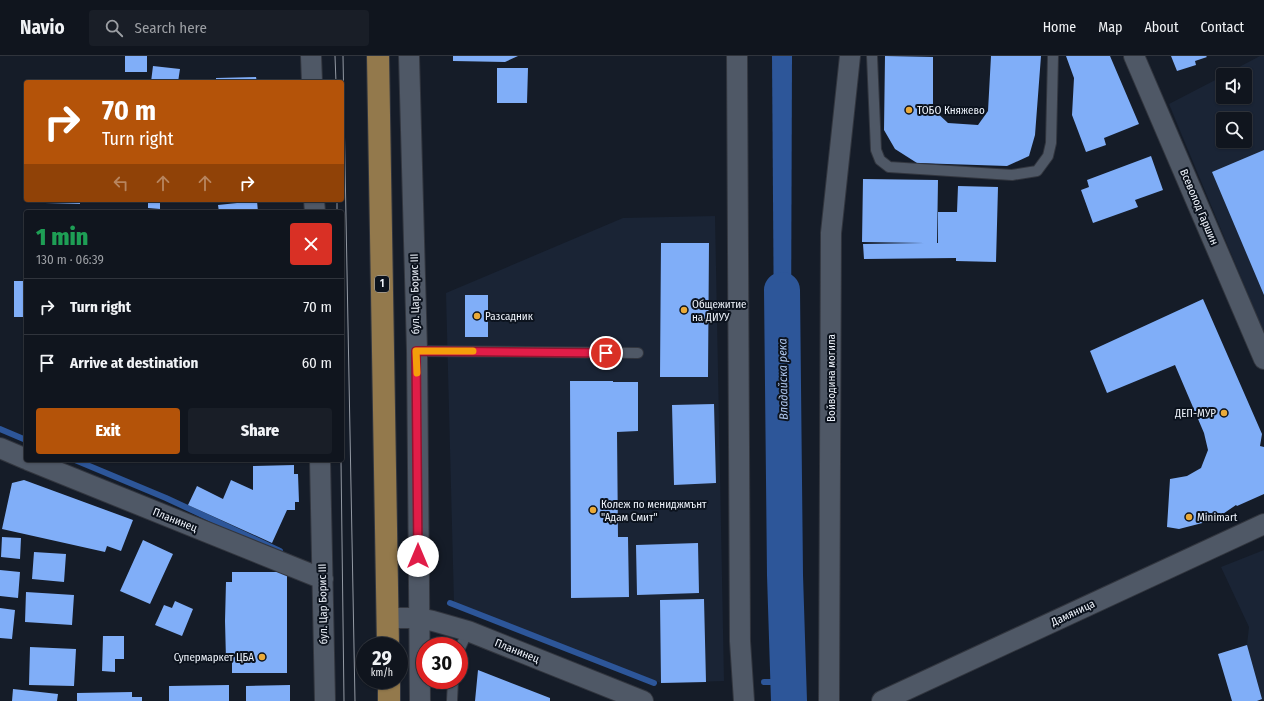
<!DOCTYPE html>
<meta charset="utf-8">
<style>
body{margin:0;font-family:"Fira Sans Condensed",sans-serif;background:#191e27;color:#f1f3f6;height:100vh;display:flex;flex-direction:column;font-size:15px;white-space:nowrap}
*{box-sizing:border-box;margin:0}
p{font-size:13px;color:#9c9fa4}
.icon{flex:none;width:22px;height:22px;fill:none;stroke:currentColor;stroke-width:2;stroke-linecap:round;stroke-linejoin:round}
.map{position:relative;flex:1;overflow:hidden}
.sheet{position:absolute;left:24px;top:154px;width:320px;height:252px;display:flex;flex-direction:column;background:#10151e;border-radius:4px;box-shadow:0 1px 3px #0004,0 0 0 1px #30343c}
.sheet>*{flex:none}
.top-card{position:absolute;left:24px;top:24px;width:320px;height:122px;border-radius:4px;box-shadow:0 1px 3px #0004,0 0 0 1px #30343c;background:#b45309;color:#fff;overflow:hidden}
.controls{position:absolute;left:1216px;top:12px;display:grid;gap:8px}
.controls a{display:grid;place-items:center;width:36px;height:36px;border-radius:4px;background:#10151e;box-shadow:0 1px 3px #0004,0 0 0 1px #30343c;font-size:20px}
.speed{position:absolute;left:356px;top:581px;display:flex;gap:8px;font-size:20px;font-weight:700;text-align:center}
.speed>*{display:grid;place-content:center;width:52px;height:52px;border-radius:50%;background:#10151e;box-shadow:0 1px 3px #0004,0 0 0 1px #30343c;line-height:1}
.speed small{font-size:10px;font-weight:400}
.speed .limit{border:6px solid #d22;background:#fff;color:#111}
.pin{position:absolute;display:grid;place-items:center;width:34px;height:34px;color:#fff;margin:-17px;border:2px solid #fff;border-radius:50%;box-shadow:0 1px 4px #0007}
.me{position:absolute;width:44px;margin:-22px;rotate:0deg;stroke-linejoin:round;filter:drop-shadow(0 0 3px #0008)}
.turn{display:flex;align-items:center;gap:14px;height:84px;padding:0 12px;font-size:18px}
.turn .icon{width:52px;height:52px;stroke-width:2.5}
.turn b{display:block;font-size:28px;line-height:34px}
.lanes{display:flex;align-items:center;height:38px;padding:0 12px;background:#0003;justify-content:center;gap:20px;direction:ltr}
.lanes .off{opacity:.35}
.round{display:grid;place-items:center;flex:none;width:42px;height:42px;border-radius:4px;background:#191e27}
.headline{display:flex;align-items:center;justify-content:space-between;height:68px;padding:0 12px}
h1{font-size:24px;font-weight:800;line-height:30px;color:#1e9e55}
.primary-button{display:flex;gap:8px;margin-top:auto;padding:8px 12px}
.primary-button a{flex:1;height:46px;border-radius:4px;background:#b45309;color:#fff;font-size:16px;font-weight:800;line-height:46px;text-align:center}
.primary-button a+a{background:#191e27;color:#f1f3f6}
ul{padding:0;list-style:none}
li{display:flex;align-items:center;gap:12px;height:56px;padding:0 12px;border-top:1px solid #30343c}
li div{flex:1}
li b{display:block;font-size:15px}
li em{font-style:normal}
header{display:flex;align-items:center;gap:24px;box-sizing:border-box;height:56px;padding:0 20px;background:#10151e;border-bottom:1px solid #30343c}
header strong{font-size:19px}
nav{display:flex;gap:22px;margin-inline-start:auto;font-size:14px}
.search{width:280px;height:36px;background:#191e27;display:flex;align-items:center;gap:10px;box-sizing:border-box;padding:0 14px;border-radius:4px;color:#9c9fa4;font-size:15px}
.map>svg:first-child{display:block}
.built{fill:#1a2435;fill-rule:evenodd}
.water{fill:#2d5699}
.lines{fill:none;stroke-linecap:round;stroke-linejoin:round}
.stream{stroke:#2d5699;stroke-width:6}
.river{stroke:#2d5699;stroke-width:36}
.building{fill:#80aef8}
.lane-casing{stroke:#32363f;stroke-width:12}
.street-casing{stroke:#32363f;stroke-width:22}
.primary-casing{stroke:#32363f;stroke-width:24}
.lane{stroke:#4f5866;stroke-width:10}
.street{stroke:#4f5866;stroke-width:20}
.primary{stroke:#93794c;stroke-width:22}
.tram{stroke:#9399a3;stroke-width:1}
.route-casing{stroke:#92132f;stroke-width:10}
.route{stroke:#e11d48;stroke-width:7}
.slow{stroke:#f59e0b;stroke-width:7}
.poi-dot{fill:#eaaa39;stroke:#0c131e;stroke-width:1.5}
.labels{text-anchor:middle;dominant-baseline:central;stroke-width:4;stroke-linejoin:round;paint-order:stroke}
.shield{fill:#0c131e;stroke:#abb0b9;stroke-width:1}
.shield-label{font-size:10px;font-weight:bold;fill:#eff4fc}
.poi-label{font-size:11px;fill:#eff4fc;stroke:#0c131e;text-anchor:start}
.street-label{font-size:11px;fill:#eff4fc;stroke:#0c131e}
.water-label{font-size:12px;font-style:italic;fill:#afc7ed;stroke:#0c131e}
</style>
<header>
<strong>Navio</strong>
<div class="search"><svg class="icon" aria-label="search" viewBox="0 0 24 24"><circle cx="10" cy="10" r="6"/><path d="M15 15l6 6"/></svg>Search here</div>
<nav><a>Home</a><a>Map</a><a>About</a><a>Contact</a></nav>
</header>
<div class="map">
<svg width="1264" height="645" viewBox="0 0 1264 645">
<rect width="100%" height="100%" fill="#151c28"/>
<path class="built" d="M1260 0H1264V277L1169 48 1223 20V41H1245V19H1224ZM1223 63H1245V85H1223Z
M715 160 724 625 661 627 454 547 446 237 623 162Z
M1264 494V645H1257L1262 643 1247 589 1249 571 1221 511Z"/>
<path class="water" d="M772 0H792L791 284H774Z"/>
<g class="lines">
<path class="stream" d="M0 373 26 384
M75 404 166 442 280 495
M450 547 654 627
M764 626H788"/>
<path class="river" d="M782 234 785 519 789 645"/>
</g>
<path class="building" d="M125 0H147V16H125Z
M453 0H518L505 6 453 5Z
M885 0 933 1V53L948 67 978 69 988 55 991 0H1041L1035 79 1029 100 1007 110 917 107 895 93 884 74Z
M1066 0H1110L1139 68 1104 82 1106 89 1086 96 1072 59 1074 22Z
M1171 0H1206L1207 1 1195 5 1196 9 1177 15Z
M153 10 180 13 178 26H151Z
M497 12H528L527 47H497Z
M256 21 257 26H216V22Z
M1264 94V239L1212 116Z
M1151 100 1163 134 1135 144 1138 151 1093 167 1081 134 1089 131 1087 124Z
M863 123 938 124 937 187H938V156H957L958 130 998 131 996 206 956 205V202L864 203 863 188 924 187 862 186Z
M45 144H80V148L45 147Z
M148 144H160V153L148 152Z
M257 145 258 156H219L218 149Z
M661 187H709L708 321H660Z
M14 225H26V261H14Z
M465 239H488V281H465Z
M1203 243 1262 378 1260 390 1264 391V438L1237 450 1236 449 1214 464 1179 473 1167 471 1170 423 1187 420 1201 412 1208 394 1204 377 1175 309 1107 337 1090 295Z
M570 325H613V326H638V375L617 376 618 481H628L629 541 571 542Z
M714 348 716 427 674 429 672 349Z
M294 409V418H298L299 446H295V454H287L272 487 188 449 197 430 223 443 231 424 253 434V410Z
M24 424 133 464 121 495 107 490 105 496 2 473 12 427Z
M2 481 21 482 20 503 1 501Z
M143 484 173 498 150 548 120 535Z
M698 487 699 537 637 539 636 489Z
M34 496 66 498 64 526 32 523Z
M0 514 20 516 18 542 0 540Z
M232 516H287V617H232V604H226L225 565 226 526H232Z
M26 536 74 539 72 569 25 566Z
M704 543 706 626 661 627 660 544Z
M175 545 193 553 182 580 155 569 164 549 172 552Z
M0 552 15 554 12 583 0 582Z
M103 580H124V603H115V616L102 615Z
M1247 589 1262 643 1257 645H1232L1218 598Z
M30 591 76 593 74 630 29 629Z
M478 614 550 642V645H475Z
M229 629V645H169V630Z
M290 629V645H246V630Z
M13 633 58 638 57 645H12Z
M132 636V641H142V645H77V637Z"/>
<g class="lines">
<defs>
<path id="lane" d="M872 0 876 94 880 104 889 111 1012 119 1037 115 1048 100 1051 87 1053 0
M417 295 638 297
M459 594 468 575
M452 645 453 624"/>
<path id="street" d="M311 0 312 26
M409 0 417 295 420 645
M737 0 740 585 744 645
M1134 0 1264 303
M314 144 315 156
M0 392 26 403
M28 404 323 523
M320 404 325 645
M388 562H419L433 565 468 575 643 645
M829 645 831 177 850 0
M882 645 1264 468"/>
<path id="primary" d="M378 0 388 590
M389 624V645"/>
</defs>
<use href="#lane" class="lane-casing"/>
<use href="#street" class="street-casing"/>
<use href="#primary" class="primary-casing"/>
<use href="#lane" class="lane"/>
<use href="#street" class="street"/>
<use href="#primary" class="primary"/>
<path class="tram" d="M335 0 336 26
M343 0 355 645
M337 144V156
M341 404 344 645"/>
</g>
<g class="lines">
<defs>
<path id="route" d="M418 500 416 295 606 297"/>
</defs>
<use href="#route" class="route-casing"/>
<use href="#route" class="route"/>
<path class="slow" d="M417 317 416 295H473"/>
</g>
<g class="poi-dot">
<circle cx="909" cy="54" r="4"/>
<circle cx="684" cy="254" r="4"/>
<circle cx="477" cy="260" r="4"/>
<circle cx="1224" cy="357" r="4"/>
<circle cx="593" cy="454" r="4"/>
<circle cx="1189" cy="461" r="4"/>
<circle cx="262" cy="601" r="4"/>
</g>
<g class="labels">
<rect class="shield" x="375" y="220" width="14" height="16" rx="3"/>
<g class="shield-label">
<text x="382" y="228">1</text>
</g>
<g class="poi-label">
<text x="917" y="54">ТОБО Княжево</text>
<text x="692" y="248">Общежитие<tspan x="692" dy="13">на ДИУУ</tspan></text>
<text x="485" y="260">Разсадник</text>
<text x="1216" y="357" text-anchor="end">ДЕП-МУР</text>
<text x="601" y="448">Колеж по мениджмънт<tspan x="601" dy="13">"Адам Смит"</tspan></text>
<text x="1197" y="461">Minimart</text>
<text x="254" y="601" text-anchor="end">Супермаркет ЦБА</text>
</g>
<g class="street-label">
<text transform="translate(1199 151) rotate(67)">Всеволод Гаршин</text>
<text transform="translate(415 238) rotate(-91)">бул. Цар Борис III</text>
<text transform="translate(831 322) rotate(-90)">Войводина могила</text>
<text transform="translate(175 464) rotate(22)">Планинец</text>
<text transform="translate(323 548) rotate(-91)">бул. Цар Борис III</text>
<text transform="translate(1073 557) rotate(-25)">Дамяница</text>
<text transform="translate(517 595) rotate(22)">Планинец</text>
</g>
<g class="water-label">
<text transform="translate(783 323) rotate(-91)">Владайска река</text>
</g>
</g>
</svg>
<div class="controls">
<a><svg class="icon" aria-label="sound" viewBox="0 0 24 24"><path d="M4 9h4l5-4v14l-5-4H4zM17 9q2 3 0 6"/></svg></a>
<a><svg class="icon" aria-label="search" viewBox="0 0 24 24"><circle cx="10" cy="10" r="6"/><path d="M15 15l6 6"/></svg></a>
</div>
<div class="speed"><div>29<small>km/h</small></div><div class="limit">30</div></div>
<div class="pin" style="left:606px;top:297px;background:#d93025"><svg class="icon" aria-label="arrive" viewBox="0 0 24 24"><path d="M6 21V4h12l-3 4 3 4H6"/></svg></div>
<svg class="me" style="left:418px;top:500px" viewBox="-20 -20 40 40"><circle r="19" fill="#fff"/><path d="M0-13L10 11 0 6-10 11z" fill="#e11d48"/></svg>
<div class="top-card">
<div class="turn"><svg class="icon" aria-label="right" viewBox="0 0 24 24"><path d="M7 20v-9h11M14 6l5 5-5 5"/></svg><div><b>70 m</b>Turn right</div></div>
<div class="lanes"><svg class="icon off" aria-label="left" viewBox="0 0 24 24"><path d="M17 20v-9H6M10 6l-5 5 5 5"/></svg><svg class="icon off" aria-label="ahead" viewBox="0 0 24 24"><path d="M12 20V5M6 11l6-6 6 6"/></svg><svg class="icon off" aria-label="ahead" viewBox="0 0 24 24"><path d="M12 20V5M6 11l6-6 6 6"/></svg><svg class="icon" aria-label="right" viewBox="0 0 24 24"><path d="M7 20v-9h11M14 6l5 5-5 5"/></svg></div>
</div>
<section class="sheet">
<div class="headline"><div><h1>1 min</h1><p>130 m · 06:39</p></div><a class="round" style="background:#d93025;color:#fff"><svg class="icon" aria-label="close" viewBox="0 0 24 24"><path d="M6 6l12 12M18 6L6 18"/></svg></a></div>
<ul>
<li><svg class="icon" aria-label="right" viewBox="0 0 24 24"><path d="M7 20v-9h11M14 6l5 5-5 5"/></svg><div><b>Turn right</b></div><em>70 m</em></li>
<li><svg class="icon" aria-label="arrive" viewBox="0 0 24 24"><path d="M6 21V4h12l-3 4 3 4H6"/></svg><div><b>Arrive at destination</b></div><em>60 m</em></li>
</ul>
<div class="primary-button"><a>Exit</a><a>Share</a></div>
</section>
</div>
